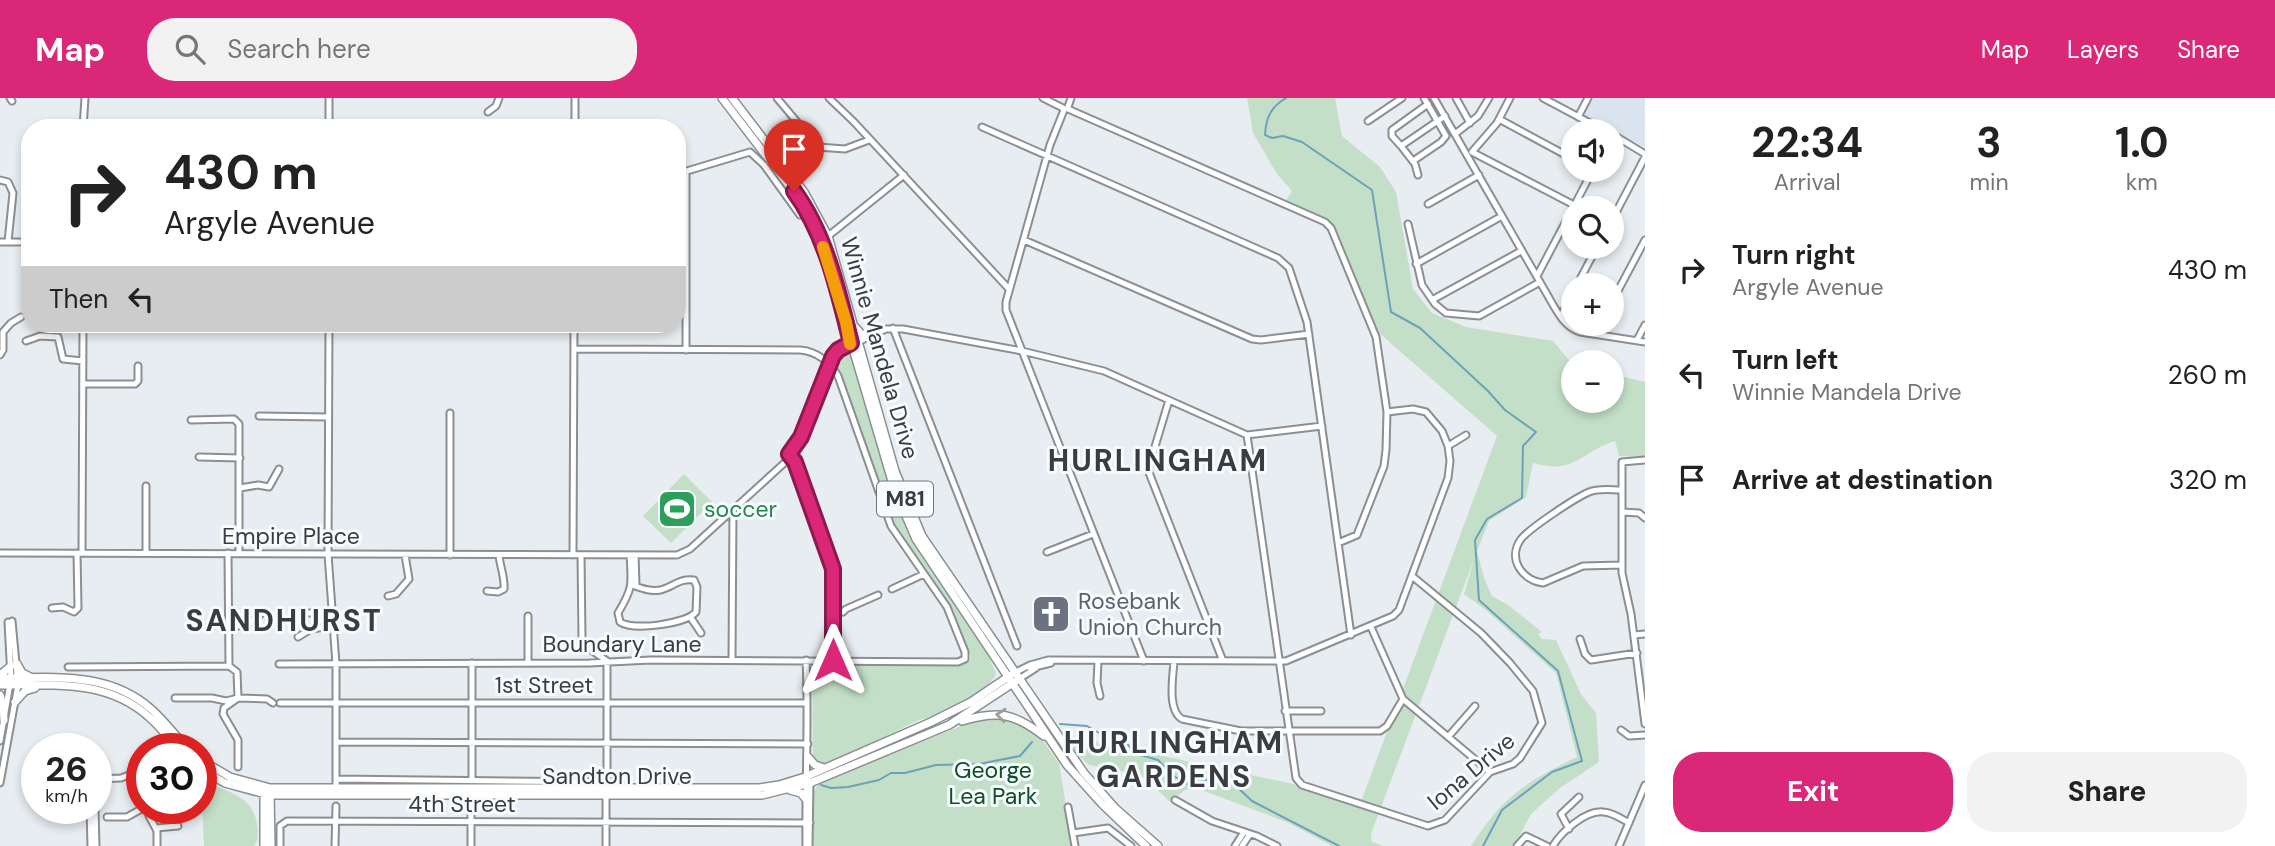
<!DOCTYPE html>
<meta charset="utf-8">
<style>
body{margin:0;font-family:"DM Sans",sans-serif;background:#f2f2f2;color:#222;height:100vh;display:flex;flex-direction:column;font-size:26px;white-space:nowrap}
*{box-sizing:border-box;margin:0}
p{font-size:23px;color:#767676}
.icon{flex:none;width:38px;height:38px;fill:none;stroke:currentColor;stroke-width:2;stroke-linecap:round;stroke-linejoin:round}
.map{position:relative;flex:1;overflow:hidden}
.sheet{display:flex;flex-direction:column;background:#fff;width:630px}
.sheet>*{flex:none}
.guide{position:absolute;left:21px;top:21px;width:665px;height:214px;border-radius:28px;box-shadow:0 4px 10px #0003;background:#fff;color:#222;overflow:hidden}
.controls{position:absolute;left:1561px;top:21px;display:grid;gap:14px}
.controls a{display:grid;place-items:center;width:63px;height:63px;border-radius:50%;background:#fff;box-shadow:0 4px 10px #0003;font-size:35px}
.speed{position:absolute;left:21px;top:635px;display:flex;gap:14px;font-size:35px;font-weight:700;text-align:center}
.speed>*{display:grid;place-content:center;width:91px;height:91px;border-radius:50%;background:#fff;box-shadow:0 4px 10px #0003;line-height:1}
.speed small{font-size:18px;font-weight:400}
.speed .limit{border:10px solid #d22;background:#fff;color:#111}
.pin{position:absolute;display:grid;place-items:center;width:60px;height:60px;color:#fff;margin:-72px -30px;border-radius:50% 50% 50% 0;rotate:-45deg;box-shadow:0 0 7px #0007}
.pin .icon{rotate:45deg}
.me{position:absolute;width:77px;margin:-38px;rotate:0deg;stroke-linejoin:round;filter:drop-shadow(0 0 5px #0008)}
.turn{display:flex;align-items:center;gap:24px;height:147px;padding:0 28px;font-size:32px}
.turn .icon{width:91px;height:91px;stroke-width:2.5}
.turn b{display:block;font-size:49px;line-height:60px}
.then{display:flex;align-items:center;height:66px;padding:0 28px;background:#0003;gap:14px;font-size:26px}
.eta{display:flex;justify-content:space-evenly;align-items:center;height:119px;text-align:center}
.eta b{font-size:42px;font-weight:700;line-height:49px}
.cta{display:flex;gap:14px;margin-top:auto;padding:14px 28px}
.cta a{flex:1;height:80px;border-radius:28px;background:#db2777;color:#fff;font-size:28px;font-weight:700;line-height:80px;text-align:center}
.cta a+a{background:#f2f2f2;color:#222}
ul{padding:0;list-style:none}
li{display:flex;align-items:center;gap:21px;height:105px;padding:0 28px}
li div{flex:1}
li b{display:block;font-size:26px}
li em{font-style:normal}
header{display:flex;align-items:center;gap:42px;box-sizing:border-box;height:98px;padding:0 35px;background:#db2777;color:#fff}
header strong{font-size:33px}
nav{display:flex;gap:38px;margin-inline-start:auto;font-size:24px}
.search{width:490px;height:63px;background:#f2f2f2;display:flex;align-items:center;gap:18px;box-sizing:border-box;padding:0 24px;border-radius:28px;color:#767676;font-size:26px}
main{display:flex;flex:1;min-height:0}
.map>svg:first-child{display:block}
.built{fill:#d9e4ee}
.green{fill:#c4dfc7}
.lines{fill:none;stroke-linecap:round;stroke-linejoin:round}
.stream{stroke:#6da1ba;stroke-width:2}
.minor-casing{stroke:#8b8f93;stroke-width:9}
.major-casing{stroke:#8b8f93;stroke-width:10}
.minor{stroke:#fff;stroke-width:5}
.major{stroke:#fff;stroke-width:7}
.oneway{stroke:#9c9e9e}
.route-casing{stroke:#8e194d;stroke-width:18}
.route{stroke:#db2777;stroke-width:12}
.slow{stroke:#f59e0b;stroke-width:12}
.labels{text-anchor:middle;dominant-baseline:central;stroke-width:6;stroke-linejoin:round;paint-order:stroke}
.shield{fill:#f6fbff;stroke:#727578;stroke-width:2}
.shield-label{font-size:21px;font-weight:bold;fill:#3a3c3e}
.street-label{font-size:23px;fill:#3a3c3e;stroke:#f6fbff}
.leisure-label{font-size:23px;fill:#27864d;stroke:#f6fbff;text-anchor:start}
.worship-label{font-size:23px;fill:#5b616d;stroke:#f6fbff;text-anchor:start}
.park-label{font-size:23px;fill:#0f4e21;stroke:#f6fbff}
.district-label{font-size:30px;font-weight:bold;letter-spacing:2px;fill:#3a3c3e;stroke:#f6fbff}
</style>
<header>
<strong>Map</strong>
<div class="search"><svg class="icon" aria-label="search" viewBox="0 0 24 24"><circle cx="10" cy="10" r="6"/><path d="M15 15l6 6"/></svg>Search here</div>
<nav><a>Map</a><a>Layers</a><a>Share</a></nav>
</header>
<main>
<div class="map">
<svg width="1645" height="748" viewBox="0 0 1645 748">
<rect width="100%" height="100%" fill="#e8edf1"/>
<path class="built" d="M1591 0H1645V49L1582 16Z"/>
<path class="green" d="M1247 0H1335L1342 38 1380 69 1396 94 1413 191 1432 215 1466 229 1553 243 1573 267V303H1612V276L1645 284V359L1619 358 1615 343C1580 354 1575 377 1533 365L1526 399 1489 423 1477 453 1484 480 1492 498 1508 507 1542 534 1538 536 1542 541 1556 542 1581 596 1596 615 1599 664 1560 690 1531 716 1514 748H1471C1503 699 1525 684 1577 659L1556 575 1487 513 1464 496 1474 461 1371 736 1372 744 1384 748H1332L1289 725 1199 691 1185 692 1170 704 1145 680 1122 673 1089 667 1077 656 1066 637 1362 701 1497 338 1379 235 1360 197 1330 122 1285 104 1292 93 1277 76 1253 35Z
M847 255 852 257 888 381 903 420 919 452 986 552 996 576C991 590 950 612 935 618 930 620 924 620 919 622 887 636 856 657 822 667L818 666 813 661 812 566 956 567 969 564 971 559 952 512 894 426 838 272 833 266Z
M684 376 712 404 671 445 643 418Z
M1015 621 1040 638 1059 666 1073 748H812L814 693 819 685 976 622Z
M201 681C225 695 253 695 257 727 258 736 259 741 254 748H204Z"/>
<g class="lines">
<path class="stream" d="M1286 0C1271 9 1266 19 1265 37L1272 40 1283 38 1302 44 1372 92 1391 214 1420 230 1488 293 1505 312 1536 334 1523 348 1522 400 1487 421 1475 442 1479 502 1558 573 1582 663 1552 674 1502 712 1483 748
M1060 626 1087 628 1108 640 1123 642 1137 656 1158 662 1172 677 1187 686 1214 680 1223 681 1234 686 1252 703 1339 748
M821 687 831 690 848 689 879 682 891 675H905L936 667 979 666 1020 658 1032 644"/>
<defs>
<path id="minor" d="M10 0 12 3
M777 0 818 49 845 51 869 42
M829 0 854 24 1009 191
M1043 0 1063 10
M1434 0 1548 198C1556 212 1564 229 1580 234L1645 244
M1456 0 1470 25
M1543 0 1605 33
M1068 9 1071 0
M1068 11 1325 124 1331 130 1376 239 1387 314 1386 352 1384 368 1357 437 1338 445
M1064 12 1050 47 1006 204V212L1144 563
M488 14 496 8 499 0
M1578 19 1588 0
M1499 21 1573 61
M1368 23 1402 0
M982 29 1278 160 1289 170 1307 224 1351 537
M83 30 85 0
M329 30V0
M575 30V0
M1455 36 1478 18 1489 0
M1612 36 1645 56
M1401 48 1392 38V32L1428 6
M1472 54 1574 107
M1472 54 1497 25 1510 0
M1413 63 1441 44 1446 38 1424 0
M686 74V252
M677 76 750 54 764 67 800 117
M1418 77 1415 66 1401 48 1445 18
M0 82 8 84 13 95 8 144
M1428 106 1479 77
M1612 122 1645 59
M1408 126 1422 187 1435 206 1446 215 1479 218 1540 184
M827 139 904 77
M1024 142 1252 241 1261 242 1309 236
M0 144H30
M1416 166 1502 118
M1537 178 1593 72
M1577 187 1597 149
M1432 202 1521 153
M1612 204 1645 142
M1561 218 1573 194
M329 226 328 456 336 566V690
M893 230 1017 548
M1595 236 1601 226
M1637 242 1645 227
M26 243 40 238 58 239 63 261 83 263
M0 257 3 252V234L11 225 21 219
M83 286H135L138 283V268
M1169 302 1148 372 1223 563
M450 315V457
M259 318 328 319
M191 322 234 321 239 326V455
M1247 337 1296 680 1302 687 1428 728 1445 722 1490 674 1513 666 1520 660 1542 625 1533 593 1510 565 1481 535 1412 478
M1448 348 1466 337
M789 356 795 364 833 471V562
M199 359 240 360
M1645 362 1622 364V475L1631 516 1645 626
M146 388V455
M240 390 258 387 269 389 279 371
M1621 392C1611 392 1599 390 1589 394 1575 400 1530 430 1521 441 1507 461 1522 482 1543 485L1583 468 1622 467
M1622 414 1639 415 1645 420
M1047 454 1093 436
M0 455 677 457 690 451 792 358 798 348 836 254 886 231H903L1022 253 1104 273 1247 337 1322 328
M82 455 83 226
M228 455 229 568
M573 457 574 226
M581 457 582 541 587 549 607 563V687
M630 457C632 487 633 490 618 515L620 524C633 533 686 526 696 514L697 489 694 482C679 480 673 489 660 492 650 494 641 490 632 487
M635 457 636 487
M892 491 924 476
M487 493 498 494 504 491C505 479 500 469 499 457
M388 498 396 496 409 481 405 457
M52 510 63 509 74 514 78 510 77 455
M295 515H332
M833 515 843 514 846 511 878 497
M691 520 701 535
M228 529 247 527 260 517
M1371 529 1403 601 1490 674
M1634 537 1645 536
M298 539 311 531 333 528
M1580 541 1585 556 1591 562 1637 555
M732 562 733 411
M1098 563 1097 585 1100 598
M1174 563C1173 579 1167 612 1182 621L1241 633H1380L1387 628 1403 601
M528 564V518
M472 565V683
M279 566 589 565 651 562 958 564 965 561V554L947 509 891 428 838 278C830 264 816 253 800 252L575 251
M229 568 237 574 238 600 224 610 223 616 238 642V669
M68 569 229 568
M1030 570 1051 565
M1014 575 1030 567 1048 562 1286 563 1393 518 1399 512 1448 380 1450 363 1448 348 1442 333 1426 314 1413 311 1387 314
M1019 581 1036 570
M175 600H212L226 603 238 600 267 601 273 605
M280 605H807
M1285 613H1321
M1621 632 1629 638 1645 637
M1448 639 1475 608
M0 643 11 580 8 524
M336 644 808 646
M90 651V650
M96 681 121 680 142 672
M336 681 607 684
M0 685 18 587 12 523
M606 698V748
M1175 702 1212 723 1257 738 1277 748
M471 705V748
M1068 709 1075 748
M90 710 91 748
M95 710 96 748
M148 710 149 718 157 733V748
M107 719H127L143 710
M156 730 178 728
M1569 731 1561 716 1579 699
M1073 735 1108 730 1131 748
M280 748V728L287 723 810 725
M335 748 336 708
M806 748C805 686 809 625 806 562
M809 748 810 683
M1235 748 1244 734
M1242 748 1250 736
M1517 748 1526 738 1547 748
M1553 748C1561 734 1586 712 1603 714 1612 714 1622 721 1629 725
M1619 748 1645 687"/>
<path id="major" d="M722 0 800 102 821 142 894 390 916 441 1067 667 1102 706 1146 748
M732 0 804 94 828 138 895 373 922 438 1084 675 1116 711 1158 748
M856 230 861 236 869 238
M17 566 22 575 30 579
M0 577 11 568
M0 580C53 580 108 573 151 611 165 623 175 638 188 651
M0 587C53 587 107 581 149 619 160 628 168 640 178 651
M0 597 3 607 4 622
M15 604 25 593 35 590
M962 623C998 612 1014 615 1044 638
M808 659 815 667 824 670
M201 662 230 679 270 690H759L779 687 805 679 931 624 971 604 1011 577
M201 671 225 685 269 697H762L810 685 949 627 1016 583
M790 692 801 695 805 700
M264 693V748
M270 694 271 748"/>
</defs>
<use href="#minor" class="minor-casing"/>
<use href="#major" class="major-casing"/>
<use href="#minor" class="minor"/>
<use href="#major" class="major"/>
</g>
<defs><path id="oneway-chevron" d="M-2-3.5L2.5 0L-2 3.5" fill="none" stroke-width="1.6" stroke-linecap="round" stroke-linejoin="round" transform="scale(1.75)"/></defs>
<use class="oneway" href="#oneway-chevron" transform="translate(1001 617) rotate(-174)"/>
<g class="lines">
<defs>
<path id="route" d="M794 93C826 137 838 193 851 245L838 252 833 258 801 339 789 356 795 364 833 471V562"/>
</defs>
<use href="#route" class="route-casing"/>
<use href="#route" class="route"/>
<path class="slow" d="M823 149 846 224 850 246"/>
</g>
<defs>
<symbol id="stadium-square" viewBox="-11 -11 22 22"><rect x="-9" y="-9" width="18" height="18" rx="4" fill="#2e9e5b" stroke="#f6fbff"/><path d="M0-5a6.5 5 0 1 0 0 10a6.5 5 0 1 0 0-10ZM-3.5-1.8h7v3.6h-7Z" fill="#fff"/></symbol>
<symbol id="church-square" viewBox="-11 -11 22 22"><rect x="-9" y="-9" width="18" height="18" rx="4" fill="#6b7280" stroke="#f6fbff"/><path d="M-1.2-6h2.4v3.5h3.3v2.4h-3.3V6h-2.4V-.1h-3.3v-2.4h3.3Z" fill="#fff"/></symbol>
</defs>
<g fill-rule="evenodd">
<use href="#stadium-square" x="655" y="389" width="44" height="44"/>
<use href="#church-square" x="1029" y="494" width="44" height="44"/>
</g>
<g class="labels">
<rect class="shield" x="877" y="383.5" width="56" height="35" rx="5"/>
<g class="shield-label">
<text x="905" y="401">M81</text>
</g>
<g class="street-label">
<text transform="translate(880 250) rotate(74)">Winnie Mandela Drive</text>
<text x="291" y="438">Empire Place</text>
<text x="622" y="546">Boundary Lane</text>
<text x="544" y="587">1st Street</text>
<text transform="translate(1471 673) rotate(-40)">Iona Drive</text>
<text x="617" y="678">Sandton Drive</text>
<text x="462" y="706">4th Street</text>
</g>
<g class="leisure-label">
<text x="704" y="411">soccer</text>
</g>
<g class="worship-label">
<text x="1078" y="503">Rosebank<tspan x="1078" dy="26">Union Church</tspan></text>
</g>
<g class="park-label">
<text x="993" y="672">George<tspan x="993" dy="26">Lea Park</tspan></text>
</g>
<g class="district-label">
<text x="1158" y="362">HURLINGHAM</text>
<text x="284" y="522">SANDHURST</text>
<text x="1174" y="644">HURLINGHAM<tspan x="1174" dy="34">GARDENS</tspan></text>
</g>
</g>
</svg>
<div class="controls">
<a><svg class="icon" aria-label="sound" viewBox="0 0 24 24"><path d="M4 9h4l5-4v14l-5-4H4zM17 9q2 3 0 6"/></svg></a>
<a><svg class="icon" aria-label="search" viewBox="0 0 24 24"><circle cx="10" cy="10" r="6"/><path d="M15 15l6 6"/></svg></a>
<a>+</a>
<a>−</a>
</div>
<div class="speed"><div>26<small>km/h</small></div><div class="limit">30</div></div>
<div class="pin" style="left:794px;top:93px;background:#d93025"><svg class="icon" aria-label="arrive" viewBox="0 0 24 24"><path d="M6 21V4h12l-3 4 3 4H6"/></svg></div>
<svg class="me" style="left:833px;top:562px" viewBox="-20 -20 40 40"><path d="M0-17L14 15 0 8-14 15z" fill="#db2777" stroke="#fff" stroke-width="4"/></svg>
<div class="guide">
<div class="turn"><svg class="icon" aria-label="right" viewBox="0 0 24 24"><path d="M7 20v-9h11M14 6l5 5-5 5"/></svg><div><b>430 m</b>Argyle Avenue</div></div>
<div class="then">Then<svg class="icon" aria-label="left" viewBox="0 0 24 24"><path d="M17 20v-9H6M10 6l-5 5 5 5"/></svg></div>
</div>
</div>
<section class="sheet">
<div class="eta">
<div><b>22:34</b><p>Arrival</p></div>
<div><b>3</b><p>min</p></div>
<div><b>1.0</b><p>km</p></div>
</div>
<ul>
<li><svg class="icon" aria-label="right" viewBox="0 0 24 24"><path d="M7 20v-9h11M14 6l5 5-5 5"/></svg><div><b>Turn right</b><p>Argyle Avenue</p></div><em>430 m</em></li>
<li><svg class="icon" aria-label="left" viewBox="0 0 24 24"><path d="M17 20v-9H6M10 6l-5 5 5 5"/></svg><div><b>Turn left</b><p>Winnie Mandela Drive</p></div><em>260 m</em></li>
<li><svg class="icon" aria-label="arrive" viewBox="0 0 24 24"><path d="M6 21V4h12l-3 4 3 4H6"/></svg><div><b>Arrive at destination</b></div><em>320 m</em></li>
</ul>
<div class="cta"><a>Exit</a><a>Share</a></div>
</section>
</main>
